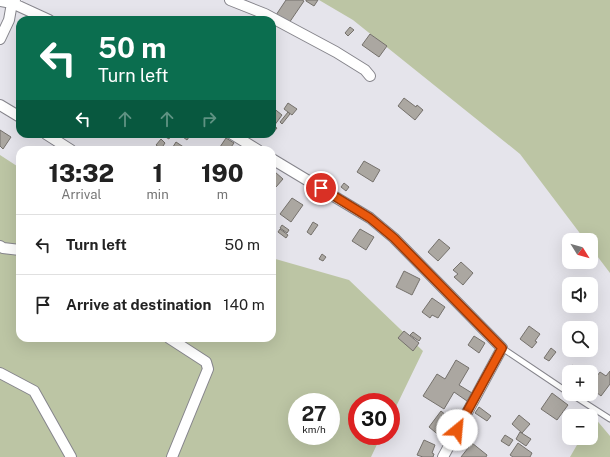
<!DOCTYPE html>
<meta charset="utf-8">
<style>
body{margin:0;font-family:"Public Sans",sans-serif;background:#f2f2f2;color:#222;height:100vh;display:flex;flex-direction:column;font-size:15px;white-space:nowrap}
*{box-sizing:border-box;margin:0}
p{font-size:13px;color:#767676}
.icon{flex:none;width:22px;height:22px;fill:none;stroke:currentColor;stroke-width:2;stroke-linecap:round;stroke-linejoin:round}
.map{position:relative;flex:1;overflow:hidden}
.panel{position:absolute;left:16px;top:146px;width:260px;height:196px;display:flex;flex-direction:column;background:#fff;border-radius:12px;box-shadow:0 4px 16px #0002}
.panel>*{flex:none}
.hud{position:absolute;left:16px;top:16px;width:260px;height:122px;border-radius:12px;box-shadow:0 4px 16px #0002;background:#0b6e4f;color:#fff;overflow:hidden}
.needle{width:26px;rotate:127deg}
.buttons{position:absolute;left:562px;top:233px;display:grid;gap:8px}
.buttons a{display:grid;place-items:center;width:36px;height:36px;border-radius:8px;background:#fff;box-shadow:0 4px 16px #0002;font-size:20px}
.speed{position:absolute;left:288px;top:393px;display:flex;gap:8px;font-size:20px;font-weight:700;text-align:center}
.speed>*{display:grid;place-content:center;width:52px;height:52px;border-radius:50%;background:#fff;box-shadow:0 4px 16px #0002;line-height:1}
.speed small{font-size:10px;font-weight:400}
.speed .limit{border:6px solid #d22;background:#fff;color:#111}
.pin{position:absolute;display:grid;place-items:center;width:34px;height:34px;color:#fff;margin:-17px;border:2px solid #fff;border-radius:50%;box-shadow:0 1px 4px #0007}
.me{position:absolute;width:44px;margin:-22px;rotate:28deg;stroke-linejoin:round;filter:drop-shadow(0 0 3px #0008)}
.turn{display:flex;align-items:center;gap:14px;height:84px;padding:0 16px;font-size:18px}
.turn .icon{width:52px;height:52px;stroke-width:2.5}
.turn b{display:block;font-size:28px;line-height:34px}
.lanes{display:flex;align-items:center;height:38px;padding:0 16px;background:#0003;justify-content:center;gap:20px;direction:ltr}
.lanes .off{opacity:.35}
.eta{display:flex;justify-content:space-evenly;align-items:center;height:68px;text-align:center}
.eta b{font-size:24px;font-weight:800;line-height:28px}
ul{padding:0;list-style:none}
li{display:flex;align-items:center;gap:12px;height:60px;padding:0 16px;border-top:1px solid #e0e0e0}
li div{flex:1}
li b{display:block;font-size:15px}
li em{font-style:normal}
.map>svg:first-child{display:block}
.green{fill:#bcc5a4;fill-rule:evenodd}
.building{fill:#aba7a1;stroke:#75716c}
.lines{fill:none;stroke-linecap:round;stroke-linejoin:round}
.lane-casing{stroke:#86858c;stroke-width:7}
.street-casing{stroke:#86858c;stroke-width:12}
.lane{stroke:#fff;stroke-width:5}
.street{stroke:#fff;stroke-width:10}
.route-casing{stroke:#983908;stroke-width:10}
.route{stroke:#ea580c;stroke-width:7}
</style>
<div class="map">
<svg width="610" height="457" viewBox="0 0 610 457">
<rect width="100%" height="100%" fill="#e5e4eb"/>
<path class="green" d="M319 0H610V273L591 248V240H585L520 154 353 20Z
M0 155 20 168V338H272V258L349 280 423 351 391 417V402H357V436H381L371 457H0ZM297 402H331V436H297Z
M594 417 610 436V457H570L581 438H591V422Z"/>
<path class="building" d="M286 0H302L304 1 289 23 276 15Z
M306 0H318L314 6 306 1Z
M350 27 354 30 348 36 345 33Z
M370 34 387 46 379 57 362 45Z
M404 98 416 107 417 105 423 110 415 120 398 106Z
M288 103 297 109 292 115 284 109Z
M272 107 282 115 274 126 277 128 272 134Z
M288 112 290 114 282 124 280 122Z
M0 130 11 137 3 149 0 146Z
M160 134H171L169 139Z
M179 134H191L187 140Z
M226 138 234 143 229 150H225L220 147Z
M161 139 165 143 161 149 156 145Z
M176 142 188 150H171Z
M364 161 380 170 373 182 357 172Z
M275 172 283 179 276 187 272 184V176Z
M344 183 349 187 346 191 341 187Z
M292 198 303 205 291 222 280 214Z
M313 222 318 225 311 235 307 232Z
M282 225 289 230 287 233 280 228Z
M280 229 288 235 286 238 278 232Z
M360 229 374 237 366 250 352 241Z
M439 239 450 248 438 261 428 252Z
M322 254 326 257 323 261 319 259Z
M461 262 473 273 463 285 454 277 458 274 453 270Z
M404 271 420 279 412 295 396 287Z
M432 298 445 307 438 318 432 315 430 318 422 312Z
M529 326 540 334 535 341 537 342 532 348 520 339Z
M404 331 419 343 413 351 398 338Z
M413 332 421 338 419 341 410 335Z
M474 336 485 343 479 353 468 345Z
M551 348 556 352 549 361 544 358Z
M456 360 469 368 459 385 472 393 467 401 454 392 444 409 423 396 437 374 445 379Z
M572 365 581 372H570L568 370Z
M610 371V384L601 396 591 388V384L600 372 606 376Z
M552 393 568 405 557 420 541 409Z
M479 407 491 416 487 421 475 413Z
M441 411 453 421 441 437 429 427Z
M519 415 530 424 522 433 512 424Z
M520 432 531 439 526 446 516 439Z
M505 435 513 440 509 446 501 441Z
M424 440 435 445 432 453 434 454 433 457H423L417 455Z
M472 443 487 455 486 457H461Z
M518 443 532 453 530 457H513L510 455Z"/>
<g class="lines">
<defs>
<path id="lane" d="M502 348 569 393
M571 394 610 419"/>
<path id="street" d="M230 0 265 14 336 52 365 70 370 76
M0 1 12 3 49 20
M0 39 9 20 12 3 15 0
M0 105 20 117
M46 134 71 150
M232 134 258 150
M272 159 370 218 394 238 502 348 443 457
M0 246 3 248 20 250
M169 338 206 362 208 369 172 457
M0 373 34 391 71 457"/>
</defs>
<use href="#lane" class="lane-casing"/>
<use href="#street" class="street-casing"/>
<use href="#lane" class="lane"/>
<use href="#street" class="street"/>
</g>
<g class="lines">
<defs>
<path id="route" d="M321 188 370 218 394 238 502 348 457 430"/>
</defs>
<use href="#route" class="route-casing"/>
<use href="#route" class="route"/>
</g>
</svg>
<div class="buttons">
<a><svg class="needle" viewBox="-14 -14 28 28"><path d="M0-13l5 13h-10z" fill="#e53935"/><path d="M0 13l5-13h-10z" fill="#767676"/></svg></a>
<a><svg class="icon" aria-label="sound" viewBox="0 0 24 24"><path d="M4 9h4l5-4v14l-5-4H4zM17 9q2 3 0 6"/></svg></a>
<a><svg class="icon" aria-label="search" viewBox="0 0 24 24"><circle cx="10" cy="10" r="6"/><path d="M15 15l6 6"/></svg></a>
<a>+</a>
<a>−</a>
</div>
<div class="speed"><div>27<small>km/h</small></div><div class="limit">30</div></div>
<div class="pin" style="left:321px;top:188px;background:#d93025"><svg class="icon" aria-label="arrive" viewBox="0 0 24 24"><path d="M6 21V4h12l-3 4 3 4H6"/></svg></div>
<svg class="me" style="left:457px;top:430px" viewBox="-20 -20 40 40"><circle r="19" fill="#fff"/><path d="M0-13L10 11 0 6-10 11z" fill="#ea580c"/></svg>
<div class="hud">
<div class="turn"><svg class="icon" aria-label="left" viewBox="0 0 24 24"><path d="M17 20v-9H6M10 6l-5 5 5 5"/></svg><div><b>50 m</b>Turn left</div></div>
<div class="lanes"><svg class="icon" aria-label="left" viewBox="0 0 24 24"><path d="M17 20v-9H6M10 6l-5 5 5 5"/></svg><svg class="icon off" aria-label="ahead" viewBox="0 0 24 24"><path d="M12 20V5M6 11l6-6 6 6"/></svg><svg class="icon off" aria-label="ahead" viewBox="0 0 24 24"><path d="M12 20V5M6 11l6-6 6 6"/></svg><svg class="icon off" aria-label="right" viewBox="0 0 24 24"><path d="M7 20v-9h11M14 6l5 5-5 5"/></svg></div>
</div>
<section class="panel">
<div class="eta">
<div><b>13:32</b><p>Arrival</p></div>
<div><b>1</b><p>min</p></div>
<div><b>190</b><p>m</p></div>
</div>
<ul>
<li><svg class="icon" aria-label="left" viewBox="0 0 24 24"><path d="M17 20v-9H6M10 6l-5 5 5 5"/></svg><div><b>Turn left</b></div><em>50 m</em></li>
<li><svg class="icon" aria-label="arrive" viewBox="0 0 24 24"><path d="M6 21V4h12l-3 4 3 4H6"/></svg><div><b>Arrive at destination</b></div><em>140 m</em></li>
</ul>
</section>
</div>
